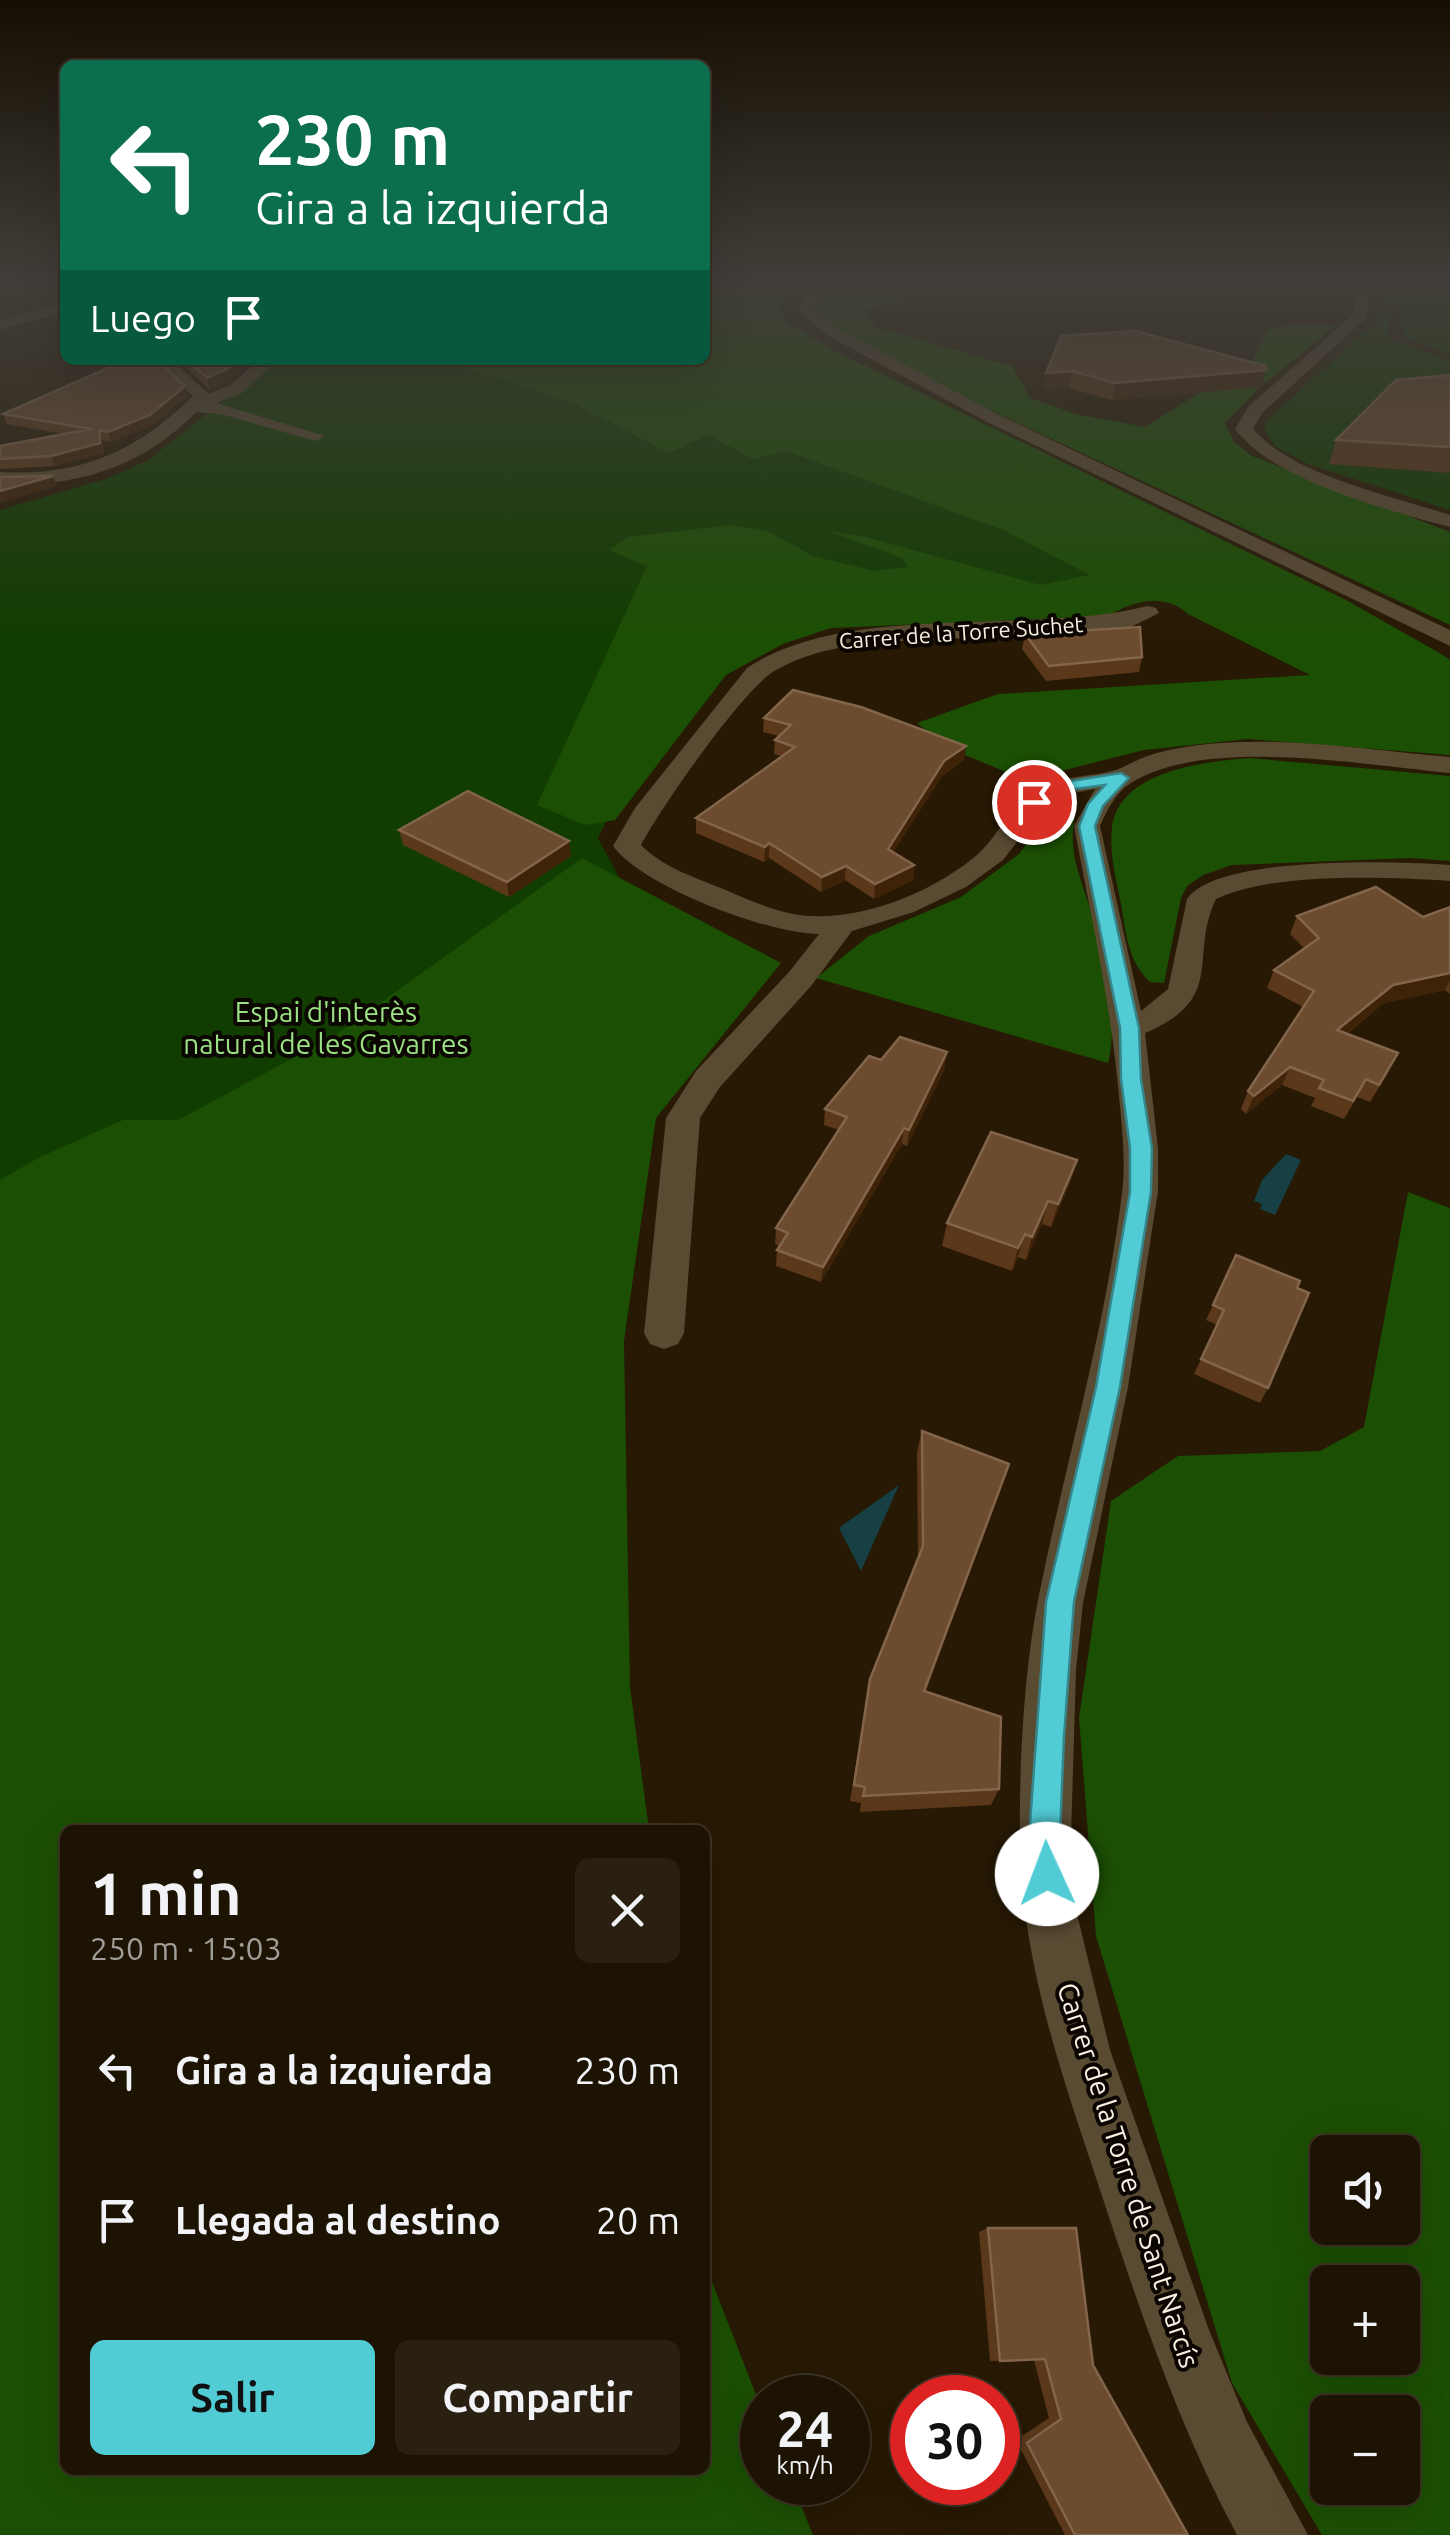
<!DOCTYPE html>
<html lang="es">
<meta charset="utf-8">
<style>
body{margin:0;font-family:Ubuntu,sans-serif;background:#2a2011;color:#f1f3f6;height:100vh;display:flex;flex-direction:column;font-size:38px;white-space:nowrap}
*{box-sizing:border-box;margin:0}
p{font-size:32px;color:#a09e99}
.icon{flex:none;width:55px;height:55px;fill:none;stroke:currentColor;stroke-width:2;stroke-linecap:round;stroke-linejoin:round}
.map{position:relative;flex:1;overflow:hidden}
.sheet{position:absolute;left:60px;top:1825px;width:650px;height:650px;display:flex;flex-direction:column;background:#1d1302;border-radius:15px;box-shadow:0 10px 40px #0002,0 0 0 2px #3b3224}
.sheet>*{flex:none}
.guide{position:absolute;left:60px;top:60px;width:650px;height:305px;border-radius:15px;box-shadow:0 10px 40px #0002,0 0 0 2px #3b3224;background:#0b6e4f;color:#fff;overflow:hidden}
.fabs{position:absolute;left:1310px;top:2135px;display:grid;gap:20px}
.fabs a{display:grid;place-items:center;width:110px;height:110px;border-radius:15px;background:#1d1302;box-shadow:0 10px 40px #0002,0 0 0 2px #3b3224;font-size:50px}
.speed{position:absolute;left:740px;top:2375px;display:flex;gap:20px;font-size:50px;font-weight:700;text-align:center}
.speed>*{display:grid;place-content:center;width:130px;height:130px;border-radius:50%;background:#1d1302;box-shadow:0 10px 40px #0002,0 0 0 2px #3b3224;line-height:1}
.speed small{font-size:25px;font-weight:400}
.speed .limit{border:15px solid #d22;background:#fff;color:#111}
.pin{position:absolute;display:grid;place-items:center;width:85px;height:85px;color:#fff;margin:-42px;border:5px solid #fff;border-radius:50%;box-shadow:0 2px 10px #0007}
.me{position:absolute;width:110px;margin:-55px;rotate:358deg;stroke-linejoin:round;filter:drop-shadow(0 0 8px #0008)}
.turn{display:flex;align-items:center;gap:35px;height:210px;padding:0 30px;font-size:45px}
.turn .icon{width:130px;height:130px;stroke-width:2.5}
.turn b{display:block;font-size:70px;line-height:85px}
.then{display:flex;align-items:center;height:95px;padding:0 30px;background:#0003;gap:20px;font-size:38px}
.round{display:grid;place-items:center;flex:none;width:105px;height:105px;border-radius:15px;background:#2a2011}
.overview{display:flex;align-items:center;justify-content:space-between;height:170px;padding:0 30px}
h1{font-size:60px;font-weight:700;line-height:75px}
.cta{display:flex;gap:20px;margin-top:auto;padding:20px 30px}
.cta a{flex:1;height:115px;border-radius:15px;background:#51ccd5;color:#111;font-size:40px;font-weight:700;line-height:115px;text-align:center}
.cta a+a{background:#2a2011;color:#f1f3f6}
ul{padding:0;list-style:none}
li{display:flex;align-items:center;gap:30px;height:150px;padding:0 30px}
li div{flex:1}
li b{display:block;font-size:38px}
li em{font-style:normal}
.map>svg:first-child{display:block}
.green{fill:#113d00}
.forest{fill:#1b4f03;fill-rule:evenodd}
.water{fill:#164043}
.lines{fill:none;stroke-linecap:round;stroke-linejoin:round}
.stream{fill:#164043;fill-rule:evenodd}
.street{fill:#594a32;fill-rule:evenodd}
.wall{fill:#5b381a}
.shaded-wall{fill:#3f2308}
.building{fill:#6c4b2f;stroke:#82654b;stroke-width:2.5}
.route{fill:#51ccd5;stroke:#35858a;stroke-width:2.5}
.labels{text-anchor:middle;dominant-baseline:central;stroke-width:8;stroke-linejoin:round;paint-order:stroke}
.far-street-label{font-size:22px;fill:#f8efe1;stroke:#0b0601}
.park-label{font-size:28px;fill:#99e182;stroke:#0b0601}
.street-label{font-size:28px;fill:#f8efe1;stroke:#0b0601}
</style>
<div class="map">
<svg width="1450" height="2535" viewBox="0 0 1450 2535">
<rect width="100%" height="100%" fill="#271903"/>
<path class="green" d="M1386 284H1450V355L1407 338 1401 327 1404 312 1384 304Z
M1380 307 1390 311 1388 338 1450 360V401L1330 464 1450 473V510L1308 464 1276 447 1264 429 1267 421 1376 321Z
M275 360H441L564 368 1135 576 785 636 731 668 611 811 598 838 622 883 65 1830V2470H705L740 2535H0V510L109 478 147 461Z"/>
<path class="forest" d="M705 284H823L791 295 779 307 787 322 833 350 1346 600 1443 655 1450 660V755L1248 739 1144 750 1025 780 946 747 917 723 998 694 1310 675 1188 614C1164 592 1133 601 1108 616L831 628 783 644 726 675 615 820 585 825 537 805 647 566 609 550 628 537 729 525 766 530 813 556 875 571 908 567 902 558 827 531 862 536 1041 585 1090 575 1003 530 787 451 753 459 708 435 669 453 573 403 441 360H705Z
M861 284H971L867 309 875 327 1012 366 1030 398 1076 414 1145 427 1209 387 1244 378 1268 330 1294 324 1336 325 1259 388 1225 423 1234 442 1252 456 1450 532V625L937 385 835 329 815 314 814 304 831 293Z
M1249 758 1450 776V861L1411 858 1232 865 1203 875 1187 886 1181 898 1164 983 1150 982C1128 961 1126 934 1121 904 1116 879 1109 853 1112 827 1120 770 1205 762 1249 758Z
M1057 803 1077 807C1064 854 1084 881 1095 926 1105 968 1119 1022 1108 1063L816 978 869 936 961 897 1019 854Z
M582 858 781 963 656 1118 624 1341 630 1687 649 1830H65V2470H705V2264L762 2410V2482L792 2483 813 2535H0V1180L38 1158 123 1120H178L334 1036Z
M1408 1192 1450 1208V2535H1322L1232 2383 1096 1936 1079 1718 1111 1501 1178 1456 1320 1451 1364 1427ZM1402 2152V2228H1328V2152ZM1402 2282V2358H1328V2282ZM1402 2412V2488H1328V2412Z"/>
<path class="water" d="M1286 1154 1301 1160 1275 1215 1260 1209 1262 1204 1254 1201 1262 1180Z
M899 1485 861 1571 839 1528Z"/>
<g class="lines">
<path class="stream" d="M467 360H480L495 364 492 366Z"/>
<path class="street" d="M834 284H854L821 298 812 308 838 329 999 415 1450 630V646L987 422 827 335 797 308 811 292Z
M1359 284H1373L1365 319 1262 413 1253 429C1292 475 1393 496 1450 515V527C1389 511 1273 480 1235 429L1249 406 1353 315Z
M65 303V312L0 330V320Z
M154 360H172L209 394 230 385 260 360H277L242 393 216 403 325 436 316 441 221 414 196 412C143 467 75 488 0 484V472C78 477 138 451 193 396Z
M1148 606 1156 608 1159 613 1131 627C1070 633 1009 635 947 639 890 642 827 641 776 670 744 687 660 809 641 845 663 867 693 877 721 888 744 898 768 909 793 914 853 925 931 894 977 855 1004 831 1014 793 1052 782 1072 776 1092 776 1112 771 1121 769 1130 763 1140 759 1155 752 1175 749 1191 746 1276 734 1365 750 1450 757V773C1364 765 1205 736 1131 783 1116 792 1107 810 1100 826L1141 1011 1168 989 1187 899C1217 855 1397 861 1450 865V881C1387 877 1272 872 1216 899 1188 957 1228 998 1145 1033L1158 1148V1191L1128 1387 1083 1603 1076 1670 1071 1837 1076 1910 1110 2050 1209 2330 1247 2422 1308 2535H1237C1178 2425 1139 2308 1100 2190 1062 2075 1021 1961 1020 1838 1019 1765 1024 1672 1038 1600 1065 1464 1105 1331 1122 1193 1126 1161 1122 1128 1119 1096 1111 1005 1091 916 1074 826L1095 789 1064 795 1046 805 1003 860 966 887 914 912 852 931 811 986 720 1087 700 1118 684 1333 678 1344 664 1349 650 1344 644 1333 666 1118 696 1071 789 972 819 934C769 934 643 887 613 846L635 808 747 668C848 601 1029 636 1148 606Z"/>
</g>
<path class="wall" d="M1061 336 1266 370 1262 387 1112 400 1069 388 1043 390Z
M178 360H254L228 382 210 390Z
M1450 375V473L1329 464 1336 440Z
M187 396 153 425 111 442 102 440 104 453 55 466 0 469V446L64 434 7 424 3 414Z
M1025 634 1142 657 1139 672 1046 681 1022 649Z
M764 718 964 760 942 776 893 852 914 865 913 880 874 899 845 880 821 892 769 858 764 862 696 833V818L781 756 774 754 775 740 779 736 763 732Z
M399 830 571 856 509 897 403 845Z
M1450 907V994L1445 990 1384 1003 1347 1034 1389 1071 1370 1102 1357 1097 1344 1119 1311 1106 1315 1098 1282 1085 1246 1114 1241 1109 1248 1091 1303 1007 1267 988 1274 970 1304 948 1290 934 1297 916 1423 917Z
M881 1060 945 1068 907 1146 902 1144 821 1282 776 1266 777 1250 779 1246 775 1244 776 1228 839 1130 824 1125 825 1109Z
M1077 1160 1070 1183 1051 1227 1042 1224 1026 1260 1018 1257 1012 1271 942 1246 947 1223Z
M1236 1255 1297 1288 1268 1388 1260 1403 1194 1374 1217 1325 1206 1320Z
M922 1431 1009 1464 926 1691 999 1789 991 1805 860 1812 861 1803 850 1801 870 1679 918 1558 917 1452Z
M988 2228 1093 2365 1188 2535H1065L1016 2440 1049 2418 1034 2360 990 2361 979 2232Z"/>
<path class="shaded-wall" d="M238 360H254L228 382 210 390 207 378Z
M1266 370 1262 387 1112 400 1115 383Z
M1072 371 1069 388 1043 390 1046 373Z
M185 386 187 396 153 425 111 442 108 432Z
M99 430 104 453 55 466 51 456Z
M53 476 57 486 0 503V491Z
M966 746 964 760 942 776 886 864 888 849 944 761Z
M569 841 571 856 509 897 507 882Z
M769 843V858L764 862 765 847Z
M914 865 913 880 874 899 875 884Z
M846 866 845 880 821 892 822 877Z
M1450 973V980L1445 990 1384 1003 1329 1048 1337 1030 1393 985Z
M947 1052 945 1068 907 1146 909 1130Z
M1290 1067 1282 1085 1246 1114 1254 1096Z
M904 1128 902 1144 821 1282 823 1267Z
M1077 1160 1070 1183 1051 1227 1058 1204Z
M1048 1201 1042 1224 1026 1260 1032 1237Z
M1025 1234 1018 1257 1012 1271 1018 1248Z
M1009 1464 1003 1485 919 1708 924 1691Z"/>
<path class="building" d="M1135 331 1266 366V370L1115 383 1072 371 1046 373 1061 336Z
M126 360H157L185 386 150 415 108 432 99 430 100 443 51 456 0 459V446L91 429 3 414Z
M187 360H238L225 370 207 378Z
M1450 375V447L1336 440 1396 380Z
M53 476 0 491V477Z
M1140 627 1142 657 1049 666 1025 634Z
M793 690 861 707 966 746 944 761 888 849 914 865 875 884 846 866 822 877 769 843 765 847 696 818 795 747 775 740 791 725 764 718Z
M468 791 569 841 507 882 399 830Z
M1376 887 1423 917 1450 907V973L1393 985 1337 1030 1398 1053 1379 1085 1366 1079 1353 1101 1319 1088 1324 1080 1290 1067 1254 1096 1248 1091 1314 991 1274 970 1319 938 1297 916Z
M900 1037 947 1052 909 1130 904 1128 823 1267 777 1250 788 1233 776 1228 847 1117 825 1109 869 1056 881 1060Z
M991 1132 1077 1160 1058 1204 1048 1201 1032 1237 1025 1234 1018 1248 947 1223Z
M1236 1255 1300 1281 1297 1288 1309 1293 1268 1388 1201 1359 1224 1310 1213 1305Z
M922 1431 1009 1464 924 1691 1001 1717 999 1789 863 1796 865 1787 854 1785 870 1679 923 1546Z
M988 2228H1076L1093 2365 1188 2535H1075L1027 2443 1061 2419 1045 2359 1000 2361Z"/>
<linearGradient id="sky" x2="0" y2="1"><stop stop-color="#150e02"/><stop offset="0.44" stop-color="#413e39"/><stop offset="1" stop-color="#413e39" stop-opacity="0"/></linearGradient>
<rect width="1450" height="639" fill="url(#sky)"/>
<path class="route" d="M1121 773 1129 778 1103 806 1095 826 1139 1028 1141 1079 1152 1148 1151 1192 1120 1387 1074 1602 1064 1737 1060 1837 1063 1874 1058 1885 1047 1889 1036 1885 1029 1837 1046 1602 1096 1387 1130 1192V1148L1121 1079 1120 1028 1079 826 1088 804 1105 785 1068 790 1034 807 1026 802 1058 783Z"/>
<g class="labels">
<g class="far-street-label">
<text transform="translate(961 632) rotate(-4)">Carrer de la Torre Suchet</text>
</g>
<g class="park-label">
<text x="326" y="1011">Espai d'interès<tspan x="326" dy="32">natural de les Gavarres</tspan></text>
</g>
<g class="street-label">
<text transform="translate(1129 2175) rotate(72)">Carrer de la Torre de Sant Narcís</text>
</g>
</g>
</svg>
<div class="fabs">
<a><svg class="icon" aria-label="sound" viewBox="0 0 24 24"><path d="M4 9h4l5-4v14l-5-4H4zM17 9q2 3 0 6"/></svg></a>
<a>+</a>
<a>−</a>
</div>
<div class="speed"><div>24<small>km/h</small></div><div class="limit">30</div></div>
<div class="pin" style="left:1034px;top:802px;background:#d93025"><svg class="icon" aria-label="arrive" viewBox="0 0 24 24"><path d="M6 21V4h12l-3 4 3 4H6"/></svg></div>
<svg class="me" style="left:1047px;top:1874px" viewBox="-20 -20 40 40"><circle r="19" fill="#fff"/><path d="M0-13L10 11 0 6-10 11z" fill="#51ccd5"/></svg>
<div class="guide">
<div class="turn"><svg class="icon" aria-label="left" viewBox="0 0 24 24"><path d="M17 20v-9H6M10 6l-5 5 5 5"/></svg><div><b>230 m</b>Gira a la izquierda</div></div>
<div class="then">Luego<svg class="icon" aria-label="arrive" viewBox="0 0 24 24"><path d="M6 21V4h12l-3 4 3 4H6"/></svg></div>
</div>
<section class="sheet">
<div class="overview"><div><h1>1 min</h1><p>250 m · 15:03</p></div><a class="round"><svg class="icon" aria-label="close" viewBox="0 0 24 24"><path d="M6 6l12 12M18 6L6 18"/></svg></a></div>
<ul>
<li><svg class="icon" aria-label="left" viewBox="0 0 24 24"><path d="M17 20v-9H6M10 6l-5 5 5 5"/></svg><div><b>Gira a la izquierda</b></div><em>230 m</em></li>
<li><svg class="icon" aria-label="arrive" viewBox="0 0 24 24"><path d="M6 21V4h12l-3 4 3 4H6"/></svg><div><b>Llegada al destino</b></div><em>20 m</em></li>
</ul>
<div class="cta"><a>Salir</a><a>Compartir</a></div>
</section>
</div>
